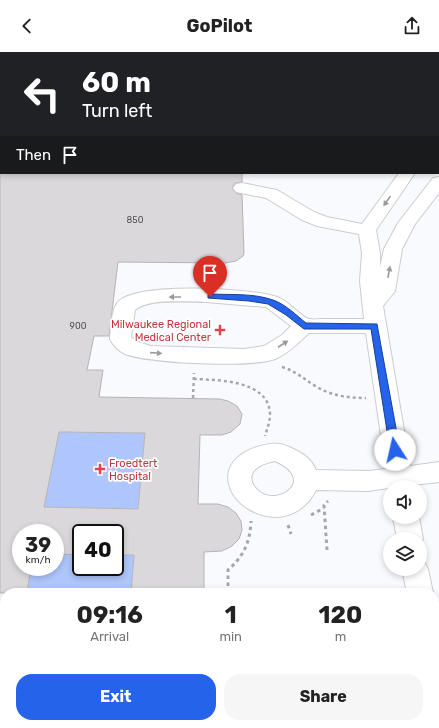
<!DOCTYPE html>
<style>
body{margin:0;font-family:Rubik,sans-serif;background:#f6f6f6;color:#222;height:100vh;display:flex;flex-direction:column;font-size:15px;white-space:nowrap}
*{box-sizing:border-box;margin:0}
p{font-size:13px;color:#767676}
.icon{flex:none;width:22px;height:22px;fill:none;stroke:currentColor;stroke-width:2;stroke-linecap:round;stroke-linejoin:round}
.map{position:relative;flex:1;overflow:hidden}
.side{position:absolute;left:0px;top:536px;width:439px;height:140px;display:flex;flex-direction:column;background:#fff;border-radius:16px 16px 0 0;box-shadow:0 2px 6px #0003}
.side>*{flex:none}
.hud{position:absolute;left:0px;top:0px;width:439px;height:122px;box-shadow:0 2px 6px #0003;background:#202124;color:#fff;overflow:hidden}
.controls{position:absolute;left:383px;top:428px;display:grid;gap:8px}
.controls a{display:grid;place-items:center;width:44px;height:44px;border-radius:50%;background:#fff;box-shadow:0 2px 6px #0003;font-size:20px}
.speed{position:absolute;left:12px;top:472px;display:flex;gap:8px;font-size:20px;font-weight:700;text-align:center}
.speed>*{display:grid;place-content:center;width:52px;height:52px;border-radius:50%;background:#fff;box-shadow:0 2px 6px #0003;line-height:1}
.speed small{font-size:10px;font-weight:400}
.speed .limit{border:2px solid #111;border-radius:6px;background:#fff;color:#111}
.pin{position:absolute;display:grid;place-items:center;width:34px;height:34px;color:#fff;margin:-41px -17px;border-radius:50% 50% 50% 0;rotate:-45deg;box-shadow:0 0 4px #0007}
.pin .icon{rotate:45deg}
.me{position:absolute;width:44px;margin:-22px;rotate:350deg;stroke-linejoin:round;filter:drop-shadow(0 0 3px #0008)}
.turn{display:flex;align-items:center;gap:14px;height:84px;padding:0 16px;font-size:18px}
.turn .icon{width:52px;height:52px;stroke-width:2.5}
.turn b{display:block;font-size:28px;line-height:34px}
.then{display:flex;align-items:center;height:38px;padding:0 16px;background:#0003;gap:8px;font-size:15px}
.eta{display:flex;justify-content:space-evenly;align-items:center;height:68px;text-align:center}
.eta b{font-size:24px;font-weight:700;line-height:28px}
.cta{display:flex;gap:8px;margin-top:auto;padding:8px 16px}
.cta a{flex:1;height:46px;border-radius:16px;background:#2563eb;color:#fff;font-size:16px;font-weight:700;line-height:46px;text-align:center}
.cta a+a{background:#f6f6f6;color:#222}
header{display:flex;justify-content:space-between;align-items:center;height:52px;padding:0 16px;background:#fff;font-size:18px;font-weight:700}
.map>svg:first-child{display:block}
.green{fill:#afc6fd}
.lines{fill:none;stroke-linecap:round;stroke-linejoin:round}
.stream{fill:#5a80b5;fill-rule:evenodd}
.building{fill:#dbd8db;stroke:#b6b3b6;fill-rule:evenodd}
.minor-casing{stroke:#cacccf;stroke-width:2}
.path-far1{stroke:#a6a7aa;stroke-width:2.5;stroke-dasharray:3 3;stroke-linecap:butt}
.path{stroke:#a6a7aa;stroke-width:3;stroke-dasharray:3.5 3.5;stroke-linecap:butt}
.minor{fill:#fff;fill-rule:evenodd}
.oneway{fill:#9b9b9c}
.route{fill:#2563eb;stroke:#184099}
.health-dot{fill:#e0444e;stroke:#fff;stroke-width:1.5}
.labels{text-anchor:middle;dominant-baseline:central;stroke-width:3.5;stroke-linejoin:round;paint-order:stroke}
.number-label{font-size:9px;fill:#504f51}
.health-label{font-size:11px;fill:#be3a42;stroke:#fff;text-anchor:end}
</style>
<header><svg class="icon" aria-label="back" viewBox="0 0 24 24"><path d="M15 5l-7 7 7 7"/></svg>GoPilot<svg class="icon" aria-label="share" viewBox="0 0 24 24"><path d="M12 15V3M7 8l5-5 5 5M5 13v7h14v-7"/></svg></header>
<div class="map">
<svg width="439" height="676" viewBox="0 0 439 676">
<rect width="100%" height="100%" fill="#f8fafe"/>
<path class="green" d="M59 380 145 381 138 457 44 455Z
M55 502 81 503V515H115V503H134L131 541H27L31 515H55Z"/>
<g class="lines">
<path class="stream" d="M152 0H157L156 1H151Z"/>
</g>
<path class="building" d="M0 121H242V130L235 131 232 136 236 141 242 143 244 201 243 204 236 209 225 211 118 210 109 284H94L87 318H103L99 345 220 347 228 349 237 354 242 362 240 372 231 380 222 383H200L198 452H218L228 455 236 461 241 469 242 478 239 487 232 494 222 499 204 500V541H131L134 503H115V481H81V503L55 502V481H21V515H31L27 541H0ZM59 380 145 381 138 457 44 455Z"/>
<g class="lines">
<defs>
<path id="minor" d="M329 0H364L365 1H328Z
M0 76H1V86H0Z
M439 79V90H438V80Z
M438 101H439V111H438Z
M399 121H415L376 178 380 201V215L384 197 398 171 433 126 439 125V141L415 172 402 197 395 239 383 254 410 414 439 410V430L413 433V435H390V437L389 436 368 439 316 438C308 454 294 465 275 465 231 463 205 412 257 395 269 391 278 390 289 395 301 400 311 406 316 418L368 419 386 417 366 281H309C299 290 288 302 275 307 250 316 149 311 125 302 119 299 113 293 110 287 111 276 111 257 119 249 140 230 250 236 277 245 289 249 301 265 309 267 313 268 318 267 322 267 336 267 350 267 364 267L360 229 362 201 359 182 317 174 302 168 266 146 236 140 233 136 236 132 242 131 277 138 314 160 327 165 362 172ZM206 250 266 255 291 274 282 283 264 294 244 297 151 294 138 290 131 285 135 258C149 246 187 250 206 250ZM275 409C321 429 271 460 254 434 244 418 264 411 275 409Z
M393 465H419L423 487 420 493V487H397Z
M420 507 424 509 428 517 433 541H407L402 517H420Z
M434 588H439V669L434 667Z"/>
</defs>
<use href="#minor" class="minor-casing"/>
<path class="path-far1" d="M282 315C296 319 305 328 317 335 332 344 349 346 366 346
M194 327C218 328 270 328 270 363 270 370 267 377 265 384
M193 346 194 321"/>
<path class="path" d="M311 463 324 456
M288 473 291 482
M327 498 324 453 328 449
M228 541V518C244 504 250 490 251 469
M226 676 227 671"/>
<use href="#minor" class="minor"/>
</g>
<defs><path id="oneway-solid" d="M-6-.8H1V-3.2L6.5 0L1 3.2V.8H-6Z"/></defs>
<g class="oneway">
<use href="#oneway-solid" transform="translate(387 149) rotate(125)"/>
<use href="#oneway-solid" transform="translate(389 220) rotate(-79)"/>
<use href="#oneway-solid" transform="translate(175 245) rotate(180)"/>
<use href="#oneway-solid" transform="translate(283 292) rotate(-33)"/>
<use href="#oneway-solid" transform="translate(156 301) rotate(4)"/>
</g>
<path class="route" d="M210 242C231 243 253 241 273 248 285 252 296 263 306 271L377 272 400 398 398 401H392L390 398 371 277H304L286 263 268 252 249 249 208 246V243Z"/>
<g class="health-dot">
<path d="M218 272h4v4h4v4h-4v4h-4v-4h-4v-4h4z"/>
<path d="M98 411h4v4h4v4h-4v4h-4v-4h-4v-4h4z"/>
</g>
<g class="labels">
<g class="number-label">
<text x="135" y="168">850</text>
<text x="78" y="274">900</text>
</g>
<g class="health-label">
<text x="211" y="272">Milwaukee Regional<tspan x="211" dy="13">Medical Center</tspan></text>
<text x="109" y="411" text-anchor="start">Froedtert<tspan x="109" dy="13">Hospital</tspan></text>
</g>
</g>
</svg>
<div class="controls">
<a><svg class="icon" aria-label="sound" viewBox="0 0 24 24"><path d="M4 9h4l5-4v14l-5-4H4zM17 9q2 3 0 6"/></svg></a>
<a><svg class="icon" aria-label="layers" viewBox="0 0 24 24"><path d="M12 4l9 5-9 5-9-5zM3 14l9 5 9-5"/></svg></a>
</div>
<div class="speed"><div>39<small>km/h</small></div><div class="limit">40</div></div>
<div class="pin" style="left:210px;top:245px;background:#d93025"><svg class="icon" aria-label="arrive" viewBox="0 0 24 24"><path d="M6 21V4h12l-3 4 3 4H6"/></svg></div>
<svg class="me" style="left:395px;top:398px" viewBox="-20 -20 40 40"><circle r="19" fill="#fff"/><path d="M0-13L10 11 0 6-10 11z" fill="#2563eb"/></svg>
<div class="hud">
<div class="turn"><svg class="icon" aria-label="left" viewBox="0 0 24 24"><path d="M17 20v-9H6M10 6l-5 5 5 5"/></svg><div><b>60 m</b>Turn left</div></div>
<div class="then">Then<svg class="icon" aria-label="arrive" viewBox="0 0 24 24"><path d="M6 21V4h12l-3 4 3 4H6"/></svg></div>
</div>
<section class="side">
<div class="eta">
<div><b>09:16</b><p>Arrival</p></div>
<div><b>1</b><p>min</p></div>
<div><b>120</b><p>m</p></div>
</div>
<div class="cta"><a>Exit</a><a>Share</a></div>
</section>
</div>
